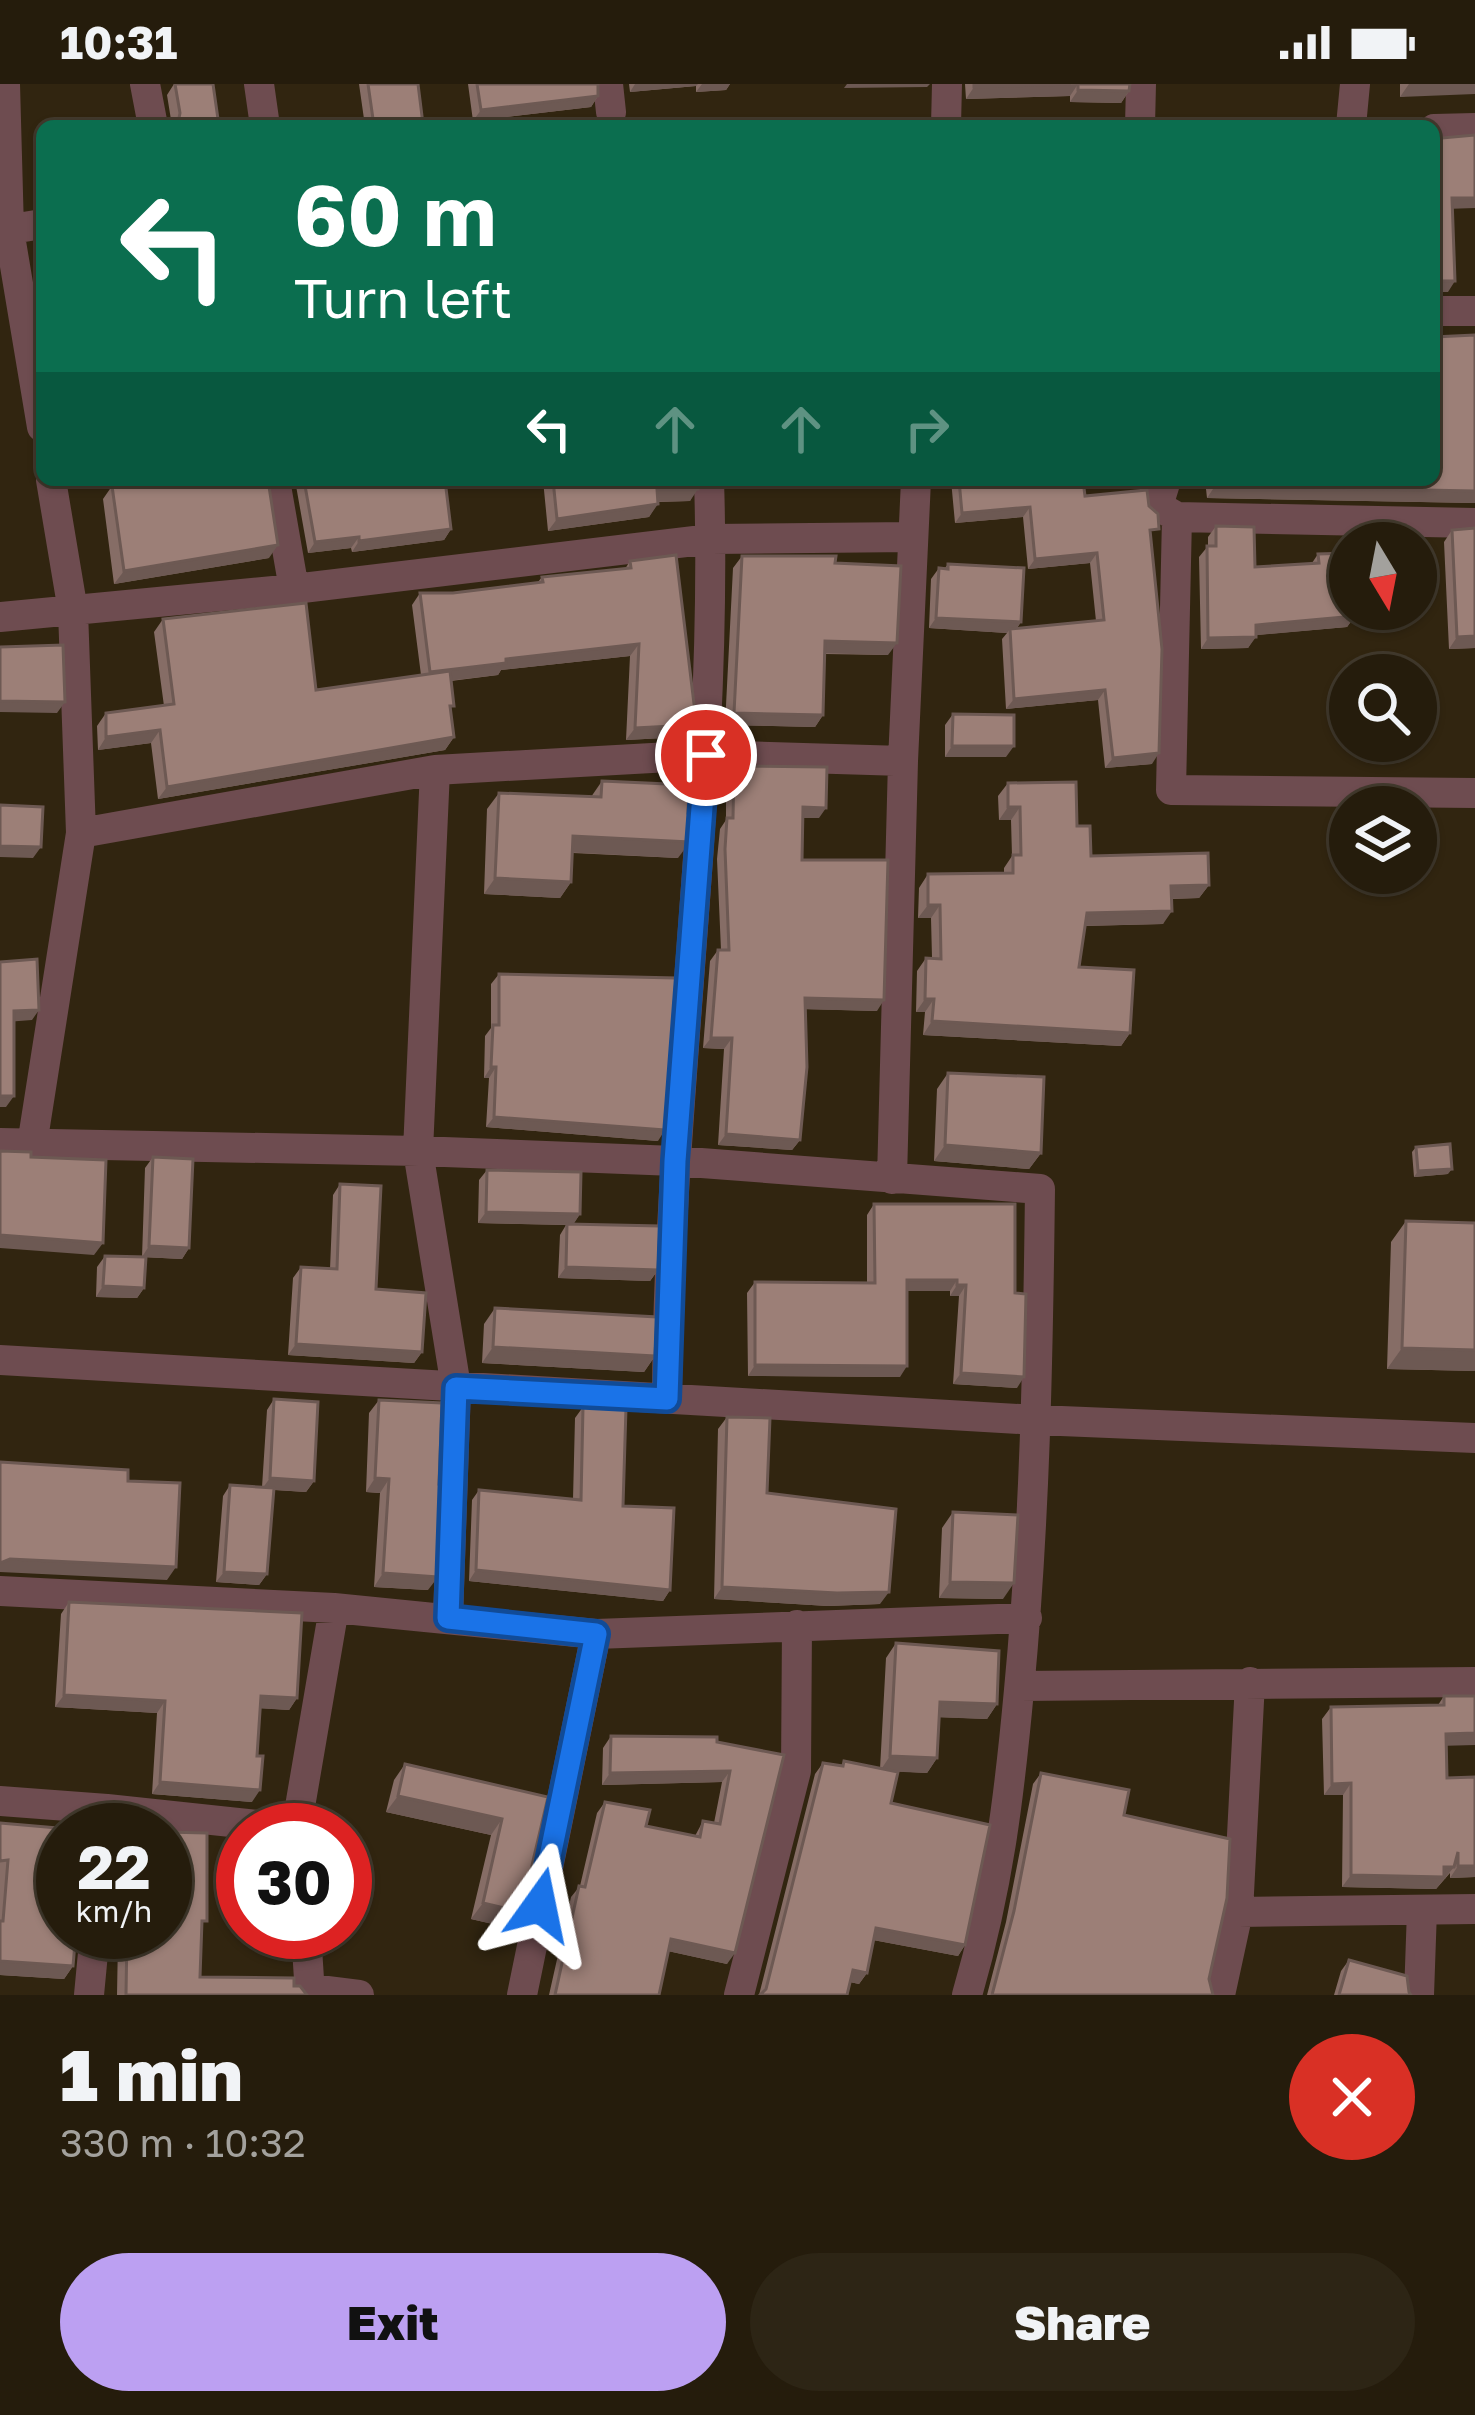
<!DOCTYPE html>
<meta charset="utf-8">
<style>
body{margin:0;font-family:"Golos Text",sans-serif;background:#2d2515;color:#f1f3f6;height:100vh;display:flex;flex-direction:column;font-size:45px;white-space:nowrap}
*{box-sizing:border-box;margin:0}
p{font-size:39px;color:#a3a19d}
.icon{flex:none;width:66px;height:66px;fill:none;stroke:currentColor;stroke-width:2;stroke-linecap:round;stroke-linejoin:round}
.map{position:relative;height:1911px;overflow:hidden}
.details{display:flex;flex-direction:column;background:#251c0c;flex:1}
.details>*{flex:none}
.guide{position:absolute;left:36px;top:36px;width:1404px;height:366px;border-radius:18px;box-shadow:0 3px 9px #0004,0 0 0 3px #423a2d;background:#0b6e4f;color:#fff;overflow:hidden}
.needle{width:78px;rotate:170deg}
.controls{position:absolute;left:1329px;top:438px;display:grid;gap:24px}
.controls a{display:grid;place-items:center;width:108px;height:108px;border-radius:50%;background:#251c0c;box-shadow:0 3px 9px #0004,0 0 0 3px #423a2d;font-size:60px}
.speed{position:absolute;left:36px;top:1719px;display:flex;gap:24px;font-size:60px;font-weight:700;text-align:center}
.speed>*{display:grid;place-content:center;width:156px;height:156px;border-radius:50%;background:#251c0c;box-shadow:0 3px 9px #0004,0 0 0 3px #423a2d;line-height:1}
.speed small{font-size:30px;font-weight:400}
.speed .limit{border:18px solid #d22;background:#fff;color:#111}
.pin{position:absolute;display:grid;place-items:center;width:102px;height:102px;color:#fff;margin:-51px;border:6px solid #fff;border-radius:50%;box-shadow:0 3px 12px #0007}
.me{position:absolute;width:132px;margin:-66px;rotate:12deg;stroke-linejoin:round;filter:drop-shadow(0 0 9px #0008)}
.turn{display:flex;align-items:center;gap:42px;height:252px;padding:0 60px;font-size:54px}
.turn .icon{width:156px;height:156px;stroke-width:2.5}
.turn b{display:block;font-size:84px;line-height:102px}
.lanes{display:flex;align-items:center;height:114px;padding:0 60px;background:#0003;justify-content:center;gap:60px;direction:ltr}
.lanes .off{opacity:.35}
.round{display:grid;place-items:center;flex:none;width:126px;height:126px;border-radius:63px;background:#2d2515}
.headline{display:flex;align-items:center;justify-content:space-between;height:204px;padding:0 60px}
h1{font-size:72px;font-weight:800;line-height:90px}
.cta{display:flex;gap:24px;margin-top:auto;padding:24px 60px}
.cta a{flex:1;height:138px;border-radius:72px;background:#bca0f2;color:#111;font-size:48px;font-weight:800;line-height:138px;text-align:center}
.cta a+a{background:#2d2515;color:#f1f3f6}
.status{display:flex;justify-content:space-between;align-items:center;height:84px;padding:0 60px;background:#251c0c;direction:ltr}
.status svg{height:33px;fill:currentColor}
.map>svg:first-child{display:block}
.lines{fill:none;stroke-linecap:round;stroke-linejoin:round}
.minor{stroke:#6e4c50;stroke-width:30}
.wall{fill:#866d66}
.shaded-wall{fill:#6d5953}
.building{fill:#9c7f77;stroke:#6d5953;stroke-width:3}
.route-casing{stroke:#114b97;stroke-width:30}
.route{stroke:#1a73e8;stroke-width:21}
</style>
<div class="status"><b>10:31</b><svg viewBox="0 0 49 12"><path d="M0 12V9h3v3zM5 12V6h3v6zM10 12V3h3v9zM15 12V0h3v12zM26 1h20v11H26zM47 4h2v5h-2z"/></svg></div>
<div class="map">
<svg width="1475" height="1911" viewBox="0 0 1475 1911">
<rect width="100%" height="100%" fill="#312510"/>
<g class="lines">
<path class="minor" d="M5 0 9 146 42 343
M145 0 153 42
M259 0 265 42
M608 0 611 28
M946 42 947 0
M1140 42 1141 0
M1351 42 1355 0
M1434 45 1475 44
M0 147 42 140
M1434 227H1475
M275 396 294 505
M1166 396 1158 422 1177 433 1475 439
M1177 433 1171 706 1475 709
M0 533 294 505 711 455 911 453
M81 749 435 686
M0 1059 418 1067 675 1077 1040 1105C1038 1273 1035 1439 1019 1606 1009 1715 998 1805 967 1911
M32 1061 81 749 73 527 51 396
M892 1095 903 677 916 396
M0 1276 1037 1336 1475 1354
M667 1315C668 1008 719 703 709 396
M0 1507 334 1524 596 1550 1027 1534
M448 1534 456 1303 418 1067 435 686 706 671 903 677
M1020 1602 1475 1598
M0 1717 107 1725
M105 1746 107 1725 296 1745
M296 1746 334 1524
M1238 1828 1475 1825
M306 1848 310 1911
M311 1905 359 1911
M89 1911 95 1848
M522 1911 596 1550
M739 1911 796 1687 797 1541
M1220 1911 1238 1828 1250 1598
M1419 1911 1422 1826"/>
</g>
<path class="wall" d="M174 0 219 42H172L167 11Z
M359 0H418L422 42H365Z
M468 0H598V12L591 23 473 37Z
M629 0H730L726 6 696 8V2L630 8Z
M965 0H1130L1129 7 1121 19 1070 18V12L966 15Z
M1400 0H1475L1400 13Z
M1475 251V419L1207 414 1205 396H1434Z
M295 396H445L451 445 444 456 352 468 351 464 308 469Z
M543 396H699L690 417 658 418 649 433 548 447Z
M951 396H1083L1085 412 1152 456V680L1105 684 1098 616 1006 625 1002 555 1007 549 929 544 931 495 939 484H945L948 480 1021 538 1017 544 1096 537 1090 479 1028 485 1023 433 955 439Z
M112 402 269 474 114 500 103 415Z
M1216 442 1255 483 1312 479 1318 470 1355 532 1347 543 1256 551 1248 564 1201 565 1199 473 1208 462V453Z
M1452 446 1475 564 1449 565 1444 458Z
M742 472 835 479 888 571 825 570 823 631 815 643 725 641 733 484Z
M630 477 683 653 626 656 630 572 501 586 498 591 451 597V626L454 653 445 666 158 715 151 659 98 666 97 642 106 629 164 622 154 548 163 535 316 606 421 591 412 521 420 509H453L538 498 542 493 625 485Z
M953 630 1006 673H945V641Z
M734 682 819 734H803L802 776 877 927 805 925 800 1056 792 1066 718 1061 724 965 703 964 710 877 718 866H721L717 775 720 745 726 736V693Z
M602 697 678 774 573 769 571 798 560 814 484 810 487 725 499 709 591 713Z
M1008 699 1077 742 1091 772 1209 801 1199 814 1172 815 1163 840 1085 842 1079 883 1130 949 1121 962 923 951 925 928H916L917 887 926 874H932L931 834H918L919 804 928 790 1004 789V784L1012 772 1011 736H999L998 712Z
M499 890 658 1057 486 1043 489 994H484L485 952 491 944V900Z
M948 989 1041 1069 1029 1085 934 1077 937 1005Z
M1416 1063 1448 1090 1414 1093 1412 1068Z
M153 1073 189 1164 182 1175 142 1173 145 1084Z
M487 1086 580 1130 573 1140 658 1186 650 1197 558 1194 560 1151 566 1141 478 1139 479 1096Z
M340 1100 376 1205 422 1268 414 1279 288 1271 293 1194 301 1183 330 1185 333 1111Z
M874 1120H1015L1017 1304 953 1300 959 1212H950V1207H907L900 1293 748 1292 747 1209 755 1198 867 1199V1131Z
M1406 1137 1475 1139V1287L1387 1285 1391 1158Z
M105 1172 144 1204 137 1214 96 1213 97 1183Z
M495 1224 655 1272 644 1288 482 1279 484 1240Z
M274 1315 314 1397 306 1408 274 1406 267 1490 259 1501 216 1498 223 1412 230 1401 262 1403 267 1326Z
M379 1316 428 1506 374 1503 380 1409 366 1408 369 1329Z
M583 1323 623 1422 670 1506 663 1517 469 1497 472 1416 479 1406 573 1415 575 1334Z
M727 1333 767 1409 880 1520 828 1522 714 1515 718 1345Z
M953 1428 1003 1515 939 1514 942 1444Z
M69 1518 297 1614 289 1626 260 1624 252 1718 152 1710 157 1629 55 1623 61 1530Z
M896 1559 997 1620 987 1635 939 1633 937 1674 927 1689 893 1687 891 1719 965 1861 958 1872 873 1856 867 1889 859 1900 850 1898 759 1911 815 1690 823 1679 841 1682 844 1677 880 1685 886 1574Z
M1444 1612 1447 1694 1475 1693V1793L1450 1794V1789L1436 1805 1342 1803 1343 1711H1324L1322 1635 1331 1623 1438 1621Z
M611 1652 717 1658 784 1671 727 1880 668 1867 659 1911H549L571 1813 580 1802 597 1729 605 1718 646 1742 695 1752 703 1737 714 1739 722 1698 602 1701 603 1664Z
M405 1680 548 1713 521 1828 510 1844 471 1835 491 1751 386 1728 394 1696Z
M1041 1689 1124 1731 1209 1895 1213 1911H987L1006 1838 1033 1700Z
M0 1739 73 1882 64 1895 0 1891Z
M201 1845 200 1893 294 1902 307 1911H117L118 1855 123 1848H165Z
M1349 1876 1409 1908 1411 1911H1334L1341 1887Z"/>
<path class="shaded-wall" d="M635 0H698L696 2 630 8Z
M702 0H730L726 6 696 8Z
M847 0H930L927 3 844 4Z
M1078 0 1070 12 966 15 974 3Z
M1409 0H1475V10L1400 13Z
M1078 6 1129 7 1121 19 1070 18Z
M598 12 591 23 473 37 481 26Z
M1452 114H1475V124L1445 125Z
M1440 197H1455L1448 208H1434V200Z
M1215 402 1475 407V419L1207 414Z
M657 405H698L690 417 648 418Z
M658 420 649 433 548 447 557 435Z
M1030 423 1023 433 955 439 962 429Z
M451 445 444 456 352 468 359 457Z
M359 453 351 464 308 469 315 458Z
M278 461 269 474 114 500 124 487Z
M1097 469 1090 479 1028 485 1035 475Z
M1355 532 1347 543 1248 552 1256 541Z
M936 534 1021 538 1013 549 1010 545 1007 549 929 544Z
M1475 552V564L1449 565 1457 553Z
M1256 553 1248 564 1201 565 1208 554Z
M825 557 897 559 888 571 817 569Z
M639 560 630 572 501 586 498 591 422 600 430 588 506 575Z
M1105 606 1098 616 1006 625 1014 615Z
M0 617 65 618 57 629 0 628Z
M734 629 823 631 815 643 725 641Z
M691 641 683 653 626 656 635 644Z
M160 646 151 659 98 666 106 653Z
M454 653 445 666 158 715 167 703Z
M952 662H1014L1006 673H945Z
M1159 669 1152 680 1105 684 1113 674Z
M803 723 826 724 819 734H795Z
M1008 723H1020L1011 736H999Z
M573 752 690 758 678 774 562 768Z
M0 762 41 763 33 774 0 773Z
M495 794 571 798 560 814 484 810Z
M1209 801 1199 814 1162 815 1171 802Z
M928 821H940L931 834H918Z
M1172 827 1163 840 1078 842 1087 829Z
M805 914 884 916 877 927 797 925Z
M925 915H934L925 928H916Z
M39 926 32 936 6 938 14 927Z
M932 937 1130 949 1121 962 923 951Z
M711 954H732L724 965 703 964Z
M491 983H496L489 994H484Z
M0 1012H14L6 1023H0Z
M494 1033 665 1046 658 1057 486 1043Z
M726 1050 800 1056 792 1066 718 1061Z
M945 1061 1041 1069 1029 1085 934 1077Z
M1452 1085 1448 1090 1414 1093 1418 1087Z
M486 1128 580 1130 573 1141 478 1139Z
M0 1151 103 1159 94 1171 0 1164Z
M149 1162 189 1164 182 1175 142 1173Z
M566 1183 658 1186 650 1197 558 1194Z
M907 1196H957L950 1207H899Z
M957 1201H966L959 1212H950Z
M103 1202 144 1204 137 1214 96 1213Z
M296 1260 422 1268 414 1279 288 1271Z
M493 1263 655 1272 644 1288 482 1279Z
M1402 1264 1475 1266V1287L1387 1285Z
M755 1281 907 1282 900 1293 748 1292Z
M961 1289 1024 1293 1017 1304 953 1300Z
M270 1394 314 1397 306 1408 262 1405Z
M375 1394 389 1395 380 1409 366 1408Z
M10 1475 176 1483 167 1496 0 1488V1479Z
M476 1486 670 1506 663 1517 469 1497Z
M224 1488 267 1490 259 1501 216 1498Z
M383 1489 438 1493 428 1506 374 1503Z
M950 1498 1014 1499 1003 1515 939 1514Z
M722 1503 889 1508 880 1520 828 1522 714 1515Z
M64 1611 165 1617 157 1629 55 1623Z
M261 1612 297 1614 289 1626 252 1624Z
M940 1618 997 1620 987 1635 930 1633Z
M1475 1649V1661L1438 1662 1446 1650Z
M890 1672 937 1674 927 1689 880 1687Z
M730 1687 722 1698 602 1701 610 1689Z
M160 1698 260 1706 252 1718 152 1710Z
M1351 1699 1343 1711H1324L1332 1700Z
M398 1712 502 1735 491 1751 386 1728Z
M1458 1782H1475V1793L1450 1794Z
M1454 1783 1436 1805 1342 1803 1351 1791Z
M483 1819 521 1828 510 1844 471 1835Z
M876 1844 965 1861 958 1872 868 1855Z
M671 1855 735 1869 727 1880 663 1866Z
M0 1877 73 1882 64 1895 0 1891Z
M853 1886 867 1889 859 1900 845 1897Z"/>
<path class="building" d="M175 0H213L219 42H175L178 39 180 29Z
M368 0H418L423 40 374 42Z
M477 0H598V12L481 26Z
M974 0H1071L974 3Z
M1078 0H1130L1129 7 1078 6Z
M1434 51 1442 54 1475 51V114H1452L1455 197H1440L1434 200Z
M1475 251V407L1215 402V396H1434V253Z
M152 396H268L278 461 124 487 112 402Z
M304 396H445L451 445 359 457V453L315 458Z
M553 396H699L698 405H657L658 420 557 435Z
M959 396H1083L1085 412 1147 406 1149 422 1158 430 1159 445 1150 446 1162 565 1159 669 1113 674 1105 606 1014 615 1010 545 1104 536 1097 469 1035 475 1030 423 962 429Z
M1216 442 1254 443 1255 483 1319 479 1318 470 1350 469V525H1355V532L1256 541V553L1208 554 1207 462H1216Z
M1475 444V552L1457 553 1452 446Z
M676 471 695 628 691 641 635 644 639 560 506 575V579L430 588 420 509H453L543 498 542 493 631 484 630 477Z
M742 472H836L835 479 901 482 897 559 825 557 823 631 734 629Z
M948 480 1024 484 1021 538 936 534 939 484 948 485Z
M306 519 316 606 450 587 454 622H450L454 653 167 703 160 646 106 653V629L174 620 163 535Z
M63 561 65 618 0 617V563Z
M953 630 1014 631V662H952Z
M734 682 827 683 826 724 803 723 802 776H888L884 916 805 914 807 983 800 1056 726 1050 732 954H711L718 866H729L725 765 727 734H733Z
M602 697 689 701 688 729H692L690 758 573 752 571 798 495 794 499 709 601 713Z
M1076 698 1077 742H1090L1091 772 1208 769 1209 801 1171 802 1172 827 1087 829 1079 883 1134 886 1130 949 932 937 934 915H925L926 874 941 875 940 821H928V790L1013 789V771H1021L1020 723H1008V699Z
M0 721 43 723 41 763 0 762Z
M37 875 39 926 14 927V1012H0V878Z
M499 890 676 894 665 1046 494 1033 496 983H491L493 941H499Z
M948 989 1044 993 1041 1069 945 1061Z
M1450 1060 1452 1085 1418 1087 1416 1063Z
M0 1067 31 1068V1073L106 1076 103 1159 0 1151Z
M153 1073 193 1075 189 1164 149 1162Z
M487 1086 581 1088 580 1130 486 1128Z
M340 1100 381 1102 376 1205 426 1209 422 1268 296 1260 301 1183 337 1185Z
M874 1120H1015V1209L1026 1210 1024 1293 961 1289 966 1201H957V1196H907V1282L755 1281V1198L875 1199Z
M1406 1137 1475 1139V1266L1402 1264Z
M567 1140 660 1142 658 1186 566 1183Z
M105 1172 146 1173 144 1204 103 1202Z
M495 1224 657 1233 655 1272 493 1263Z
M274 1315 318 1318 314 1397 270 1394Z
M379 1316 442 1319 439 1400H442L438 1493 383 1489 389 1395 375 1394Z
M583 1323 626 1324 623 1422 674 1424 670 1506 476 1486 479 1406 581 1416Z
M727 1333 770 1334 767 1409 896 1425 889 1508 837 1509 722 1503Z
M0 1378 128 1386V1397L180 1399 176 1483 10 1475 0 1479Z
M230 1401 274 1404 267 1490 224 1488Z
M953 1428 1018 1431 1014 1499 950 1498Z
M69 1518 302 1529 297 1614 261 1612 257 1672H263L260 1706 160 1698 165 1617 64 1611Z
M896 1559 999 1567 997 1620 940 1618 937 1674 890 1672Z
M1444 1612H1475V1649L1446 1650 1447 1694 1475 1693V1782H1458V1768L1454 1783H1444V1793L1351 1791V1699L1332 1700 1331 1623 1444 1621Z
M611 1652 717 1653V1658L784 1671 735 1869 671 1855 659 1911H555L579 1802 585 1803 605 1718 650 1726 646 1742 700 1753 703 1737 720 1740 730 1687 610 1689Z
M844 1677 898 1688 891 1719 990 1741 965 1861 876 1844 867 1889 853 1886 847 1911H760L766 1905 823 1679 843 1682Z
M405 1680 548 1713 521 1828 483 1819 502 1735 398 1712Z
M1041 1689 1129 1706 1124 1731 1230 1755 1227 1814 1209 1895 1213 1911H992L1014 1827Z
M0 1739 81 1746H63V1848H76L73 1882 0 1877V1837H3L8 1776 0 1777Z
M165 1748 207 1749V1837H202L200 1893 294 1894V1902H300L307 1911H126L127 1848H165Z
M1349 1876 1407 1892 1409 1908 1411 1911H1339Z"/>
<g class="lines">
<defs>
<path id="route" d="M540 1821 596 1550 448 1534 456 1304 667 1315 675 1077 706 671"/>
</defs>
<use href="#route" class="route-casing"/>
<use href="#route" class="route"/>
</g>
</svg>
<div class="controls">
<a><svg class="needle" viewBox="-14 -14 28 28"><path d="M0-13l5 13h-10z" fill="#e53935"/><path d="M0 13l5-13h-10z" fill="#a3a19d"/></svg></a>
<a><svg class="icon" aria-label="search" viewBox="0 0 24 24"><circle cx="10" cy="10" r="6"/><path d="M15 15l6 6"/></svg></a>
<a><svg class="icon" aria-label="layers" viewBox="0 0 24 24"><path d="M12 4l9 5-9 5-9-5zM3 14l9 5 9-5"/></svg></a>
</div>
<div class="speed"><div>22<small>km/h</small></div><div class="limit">30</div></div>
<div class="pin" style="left:706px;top:671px;background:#d93025"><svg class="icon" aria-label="arrive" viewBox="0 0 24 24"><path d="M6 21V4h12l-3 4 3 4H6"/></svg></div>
<svg class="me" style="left:540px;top:1821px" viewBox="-20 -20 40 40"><path d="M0-17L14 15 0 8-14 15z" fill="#1a73e8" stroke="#fff" stroke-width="4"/></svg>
<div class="guide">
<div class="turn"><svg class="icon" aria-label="left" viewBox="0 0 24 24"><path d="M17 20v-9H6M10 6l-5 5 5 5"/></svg><div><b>60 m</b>Turn left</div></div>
<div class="lanes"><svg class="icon" aria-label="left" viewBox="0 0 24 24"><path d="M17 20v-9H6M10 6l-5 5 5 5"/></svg><svg class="icon off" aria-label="ahead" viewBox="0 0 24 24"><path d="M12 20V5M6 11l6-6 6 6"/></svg><svg class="icon off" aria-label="ahead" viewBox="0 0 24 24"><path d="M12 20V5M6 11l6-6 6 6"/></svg><svg class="icon off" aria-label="right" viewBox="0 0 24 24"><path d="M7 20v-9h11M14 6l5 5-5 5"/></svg></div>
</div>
</div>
<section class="details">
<div class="headline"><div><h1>1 min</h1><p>330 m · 10:32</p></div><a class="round" style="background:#d93025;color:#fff"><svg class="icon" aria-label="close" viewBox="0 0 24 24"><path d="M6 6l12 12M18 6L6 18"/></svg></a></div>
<div class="cta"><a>Exit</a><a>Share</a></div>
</section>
